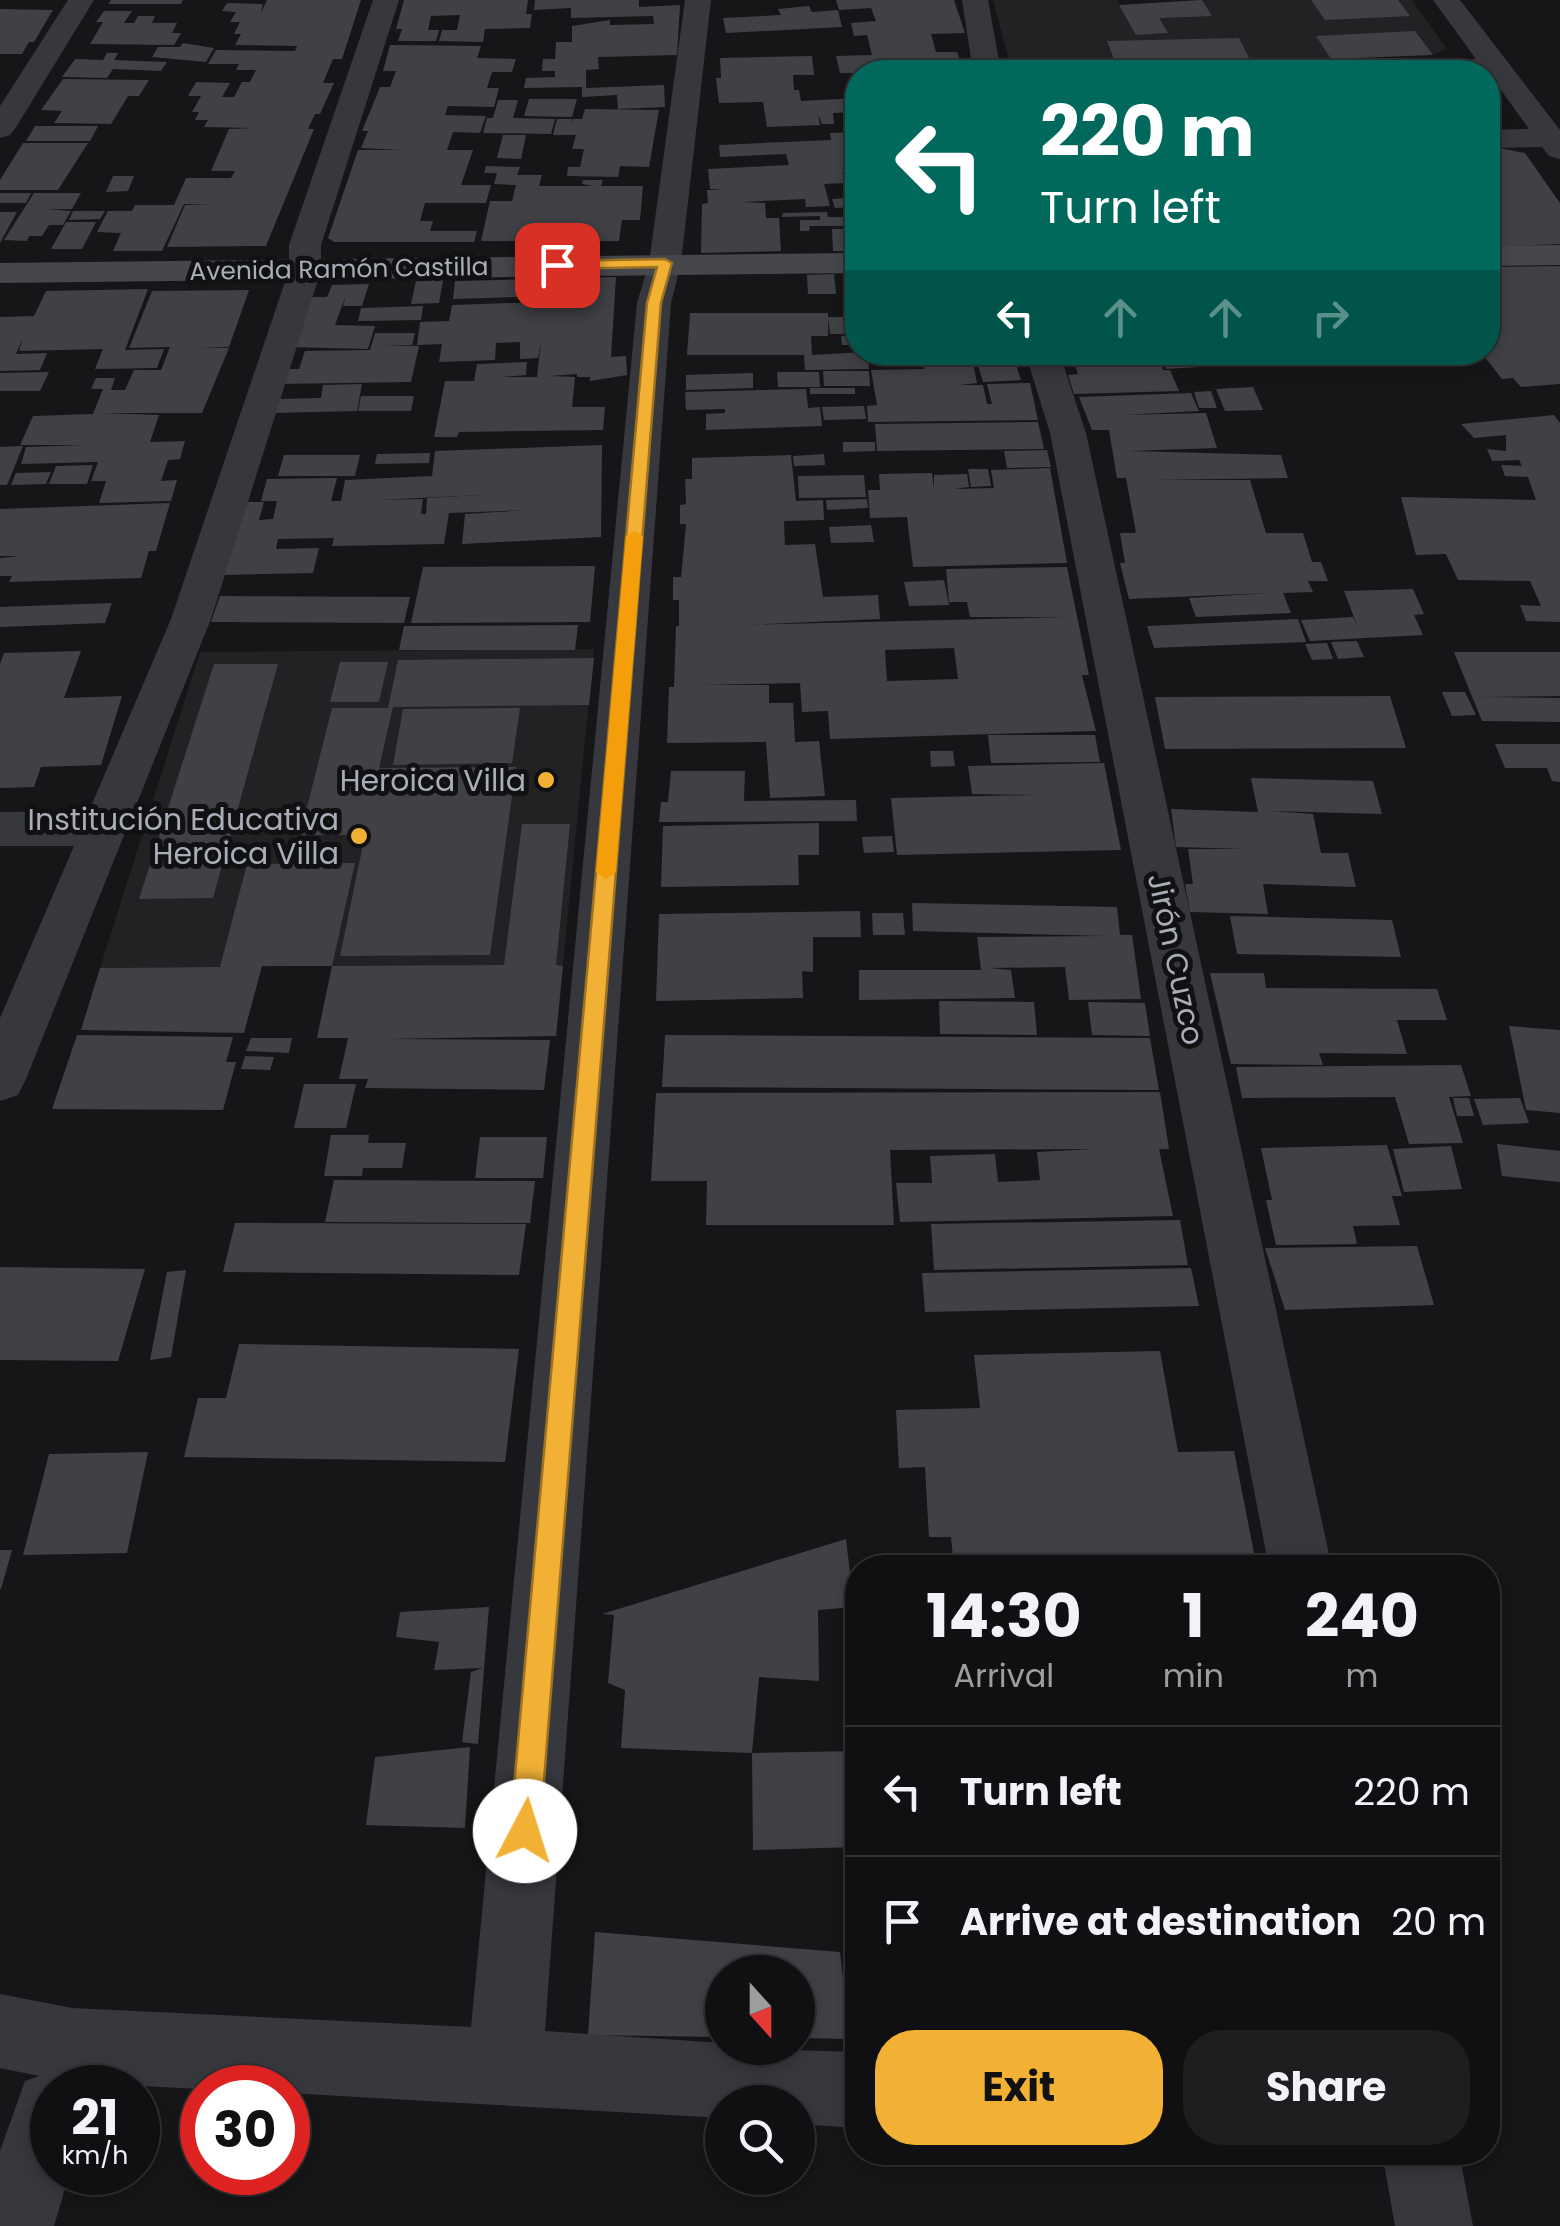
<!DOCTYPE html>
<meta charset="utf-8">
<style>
body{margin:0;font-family:Poppins,sans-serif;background:#1e1e20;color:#f1f3f6;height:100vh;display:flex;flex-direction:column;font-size:38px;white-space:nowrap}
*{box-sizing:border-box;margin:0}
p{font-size:32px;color:#9c9d9f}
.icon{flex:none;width:55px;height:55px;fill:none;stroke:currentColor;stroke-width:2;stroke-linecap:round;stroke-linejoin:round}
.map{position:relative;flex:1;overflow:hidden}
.sheet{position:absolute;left:845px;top:1555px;width:655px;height:610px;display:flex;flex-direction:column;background:#101012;border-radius:40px;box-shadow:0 5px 15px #0003,0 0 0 2px #303032}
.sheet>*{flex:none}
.guide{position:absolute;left:845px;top:60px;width:655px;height:305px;border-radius:40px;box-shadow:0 5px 15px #0003,0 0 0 2px #303032;background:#00695c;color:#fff;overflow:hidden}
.needle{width:65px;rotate:159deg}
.controls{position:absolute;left:705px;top:1955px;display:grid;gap:20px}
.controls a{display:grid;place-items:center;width:110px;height:110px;border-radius:50%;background:#101012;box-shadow:0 5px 15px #0003,0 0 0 2px #303032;font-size:50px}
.speed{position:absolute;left:30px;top:2065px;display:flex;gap:20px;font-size:50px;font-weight:700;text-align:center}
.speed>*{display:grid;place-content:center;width:130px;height:130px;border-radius:50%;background:#101012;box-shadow:0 5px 15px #0003,0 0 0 2px #303032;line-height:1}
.speed small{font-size:25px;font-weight:400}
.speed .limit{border:15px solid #d22;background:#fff;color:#111}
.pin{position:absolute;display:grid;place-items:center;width:85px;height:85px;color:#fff;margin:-42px;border-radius:20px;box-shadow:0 5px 15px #0006}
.me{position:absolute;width:110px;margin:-55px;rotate:5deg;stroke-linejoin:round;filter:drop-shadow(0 0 8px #0008)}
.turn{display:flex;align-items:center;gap:35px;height:210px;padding:0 30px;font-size:45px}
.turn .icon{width:130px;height:130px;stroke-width:2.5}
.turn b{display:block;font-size:70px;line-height:85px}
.lanes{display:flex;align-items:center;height:95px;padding:0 30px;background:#0003;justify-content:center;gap:50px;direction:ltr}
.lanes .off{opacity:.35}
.eta{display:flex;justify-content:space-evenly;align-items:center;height:170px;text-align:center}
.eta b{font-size:60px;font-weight:700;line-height:70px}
.action{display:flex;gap:20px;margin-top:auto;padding:20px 30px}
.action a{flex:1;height:115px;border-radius:40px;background:#f2b134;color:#111;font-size:40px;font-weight:700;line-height:115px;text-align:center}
.action a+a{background:#1e1e20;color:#f1f3f6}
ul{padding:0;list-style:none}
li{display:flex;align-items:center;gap:30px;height:130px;padding:0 30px;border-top:2px solid #303032}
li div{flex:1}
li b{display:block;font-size:38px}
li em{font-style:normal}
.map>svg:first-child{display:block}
.built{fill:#222225}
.building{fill:#404145;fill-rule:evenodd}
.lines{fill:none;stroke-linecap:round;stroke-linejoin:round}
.street{fill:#37383d;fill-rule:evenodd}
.secondary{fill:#45474d;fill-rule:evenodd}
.route{fill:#f2b134;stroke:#9d7322;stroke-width:2.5}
.slow{fill:#f59e0b}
.poi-dot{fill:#f2b134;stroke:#111113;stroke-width:4}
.labels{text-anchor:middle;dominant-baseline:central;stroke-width:10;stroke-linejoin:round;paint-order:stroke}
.far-street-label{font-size:25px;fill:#a8adb8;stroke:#111113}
.poi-label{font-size:30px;fill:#a8adb8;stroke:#111113;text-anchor:end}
.street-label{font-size:30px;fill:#a8adb8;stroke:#111113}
</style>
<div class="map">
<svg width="1560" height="2226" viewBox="0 0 1560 2226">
<rect width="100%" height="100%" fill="#161618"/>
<path class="built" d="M993 0H1117L1120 5 1209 0H1412L1447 49 1432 55 1011 68Z
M594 649 556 1036 317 1038 332 966 100 968 200 652Z"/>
<path class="building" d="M111 0H183L181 4H108Z
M267 0H361L342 59H333L323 83H334L320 114H315L308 129H314L266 246 167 247 185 205H214L184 204 162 251H113L121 233 97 232 108 211H132L135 205H174L186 178H231L235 171H211L229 129 253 128 204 127 208 120H195L199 112H192L201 96H188L196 82 230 83 222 97H234L242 82H250L256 70H236L239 64H208L216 50 295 51 297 46 235 45 241 34H234L240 22H230L236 12 222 11 227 3 263 4 261 13Z
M404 0H528L526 14H532L530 28 485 29 483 42 439 41 442 30H457L460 15 431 16 428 30H439L436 41H398L402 29H396Z
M535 0H639V7L680 5 677 55 598 57 599 69 586 70V88L664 85 665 107 618 109 617 95 582 97V87L524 88 526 78 555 77V71H542L543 59H555L556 42H572V26L610 20V25L654 24 653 16 571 18V8L534 10Z
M836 0H954L965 33 890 35 931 34 936 52H957L964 72 840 73 836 56 872 55 867 35 854 36 851 23 876 21 871 8 839 10Z
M1202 0 1212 16 1159 18 1168 33 1136 35 1119 5Z
M1311 0H1398L1410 16 1325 20Z
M809 6 812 12 838 10 842 27 726 33 723 18 781 15 778 9Z
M0 9 53 10 34 42H29L22 54H0Z
M104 11H132L124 23H134L138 16H155L152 23H177L172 33H181L174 45 90 44 103 22H96Z
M1415 31 1433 55 1331 59 1316 36Z
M1239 38 1251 62 1116 65 1107 41Z
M183 43 214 48 206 62 152 57 158 47H180Z
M390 45 481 46 477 58 516 59 512 72H492L487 88H499L494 107 448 106 445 115 486 116 480 133 453 132 447 150H473L461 185H491L486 203H425L420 221H433L430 231H477L474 242H334L328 238 358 150H401L361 148 368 131H362L380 87H390L396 71H383Z
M107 53H118L114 60 167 62 161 71 113 69 107 78 62 77 75 59 103 60Z
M812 56 814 75H793L794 90H799L801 101 858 98V112L833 113 834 124H822L818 114 820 125 767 127 763 102 719 103 716 78H721L720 58Z
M63 79 149 80 139 96H128L111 124 54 123 62 111 41 110Z
M529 99H577L572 117 524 116Z
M498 100H518L513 118 555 119 551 134 483 133 487 118H493Z
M585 109 659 110 649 167 620 166 618 177 567 176 568 167H580L584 149H572L576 135H553L557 119H572V124L573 119H582Z
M35 126H98L90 141H26Z
M858 132V171L842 172 845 183 824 184 830 206 806 207 805 199 742 202 765 203 766 218H779L781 251 701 253 702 204 708 203 707 190H724L710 189 708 169 789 165 786 154 720 157 719 145 831 140 830 133Z
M503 135H526L521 159 497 158Z
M23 143H88L58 190H0V180Z
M1488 146 1525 153 1560 203V244L1488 247Z
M486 166 520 167 517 175H542L539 186H592L582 184 583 180H603L601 186H643L640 220H622L619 241H481L490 201H512L516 185 494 184 497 173H484Z
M113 176H134L128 191 106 192Z
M0 193H31L26 203H0Z
M34 193H81L72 209H47L71 211 63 225H49L42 236H29L27 241 4 240Z
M858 197V226H810L809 231H800V220H820V216L782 217 783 213 827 212 828 217H853L852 207 835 208 832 199Z
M73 211H105L100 219 69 220Z
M0 212H17L0 243Z
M66 222H96L82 249H51Z
M832 229H858V251H833Z
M1560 266V384L1521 387 1513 378 1502 379 1484 356 1419 363 1411 352H1488V267Z
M834 274 836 294H808L807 275Z
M616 277 611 357 626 356 627 375 590 381V377H577V374L550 376 575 377 572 407H605L603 430 459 432 457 437H434L445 381H474L477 364 527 362 526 375 501 377H537L541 341 538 358 520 359V342L496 343 495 360 439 362 442 344 417 345 420 322 449 321 452 305 575 301V295L453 299 455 281Z
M443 280 439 303 411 304 416 281Z
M369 284 362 306H343L346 295 335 325 375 326 368 349 288 347 308 297H327L332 285Z
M148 289 125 350 164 349 157 368 95 369 103 349 19 351 23 338 16 354 47 353 40 370 0 371V317L34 316 46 291Z
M249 290 229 347H200L229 348 202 413H101L159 415 150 442 185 441 180 459 168 460 161 481 177 480 171 501 99 503 106 481H91L98 462 21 464 26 447 85 445H20L33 416 93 414 103 389H91L96 378H115L111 390H125L134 370H161L170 347 129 348 152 291Z
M423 306 421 320 358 321 361 308Z
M690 313H828V336H811L812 355 867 352 869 369 805 370 804 355H687Z
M849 315H858V345H842L841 336H851Z
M828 317H848L849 334H830Z
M375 333H415L412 345H381L419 346 411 382 276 384 281 369H299L305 351 370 350Z
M974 352H1012L1021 380 983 382Z
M1070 352H1156L1163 370H1170L1179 391 1074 394 1068 375 1078 374Z
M1160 352H1193L1200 367 1166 369Z
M971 353 977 383 960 385H983L987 404H992L987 384 1030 383 1038 420 868 422 867 406 877 405 871 370 924 369 921 354Z
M823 371H869L870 386H824Z
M49 372 40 391H0V373Z
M777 372H819L820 387H778Z
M753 373V388L686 390V375Z
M362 384 357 411 273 413 278 399 321 398 323 385Z
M1253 387 1263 410 1225 411 1216 389Z
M810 388H855V394H810Z
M806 389 808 408 820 407 822 426 706 430V414L725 413V409L686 410 685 392Z
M1211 391 1217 408H1199L1194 392Z
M1191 393 1199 411 1123 415 1206 413 1217 448 1129 451 1281 455 1288 478 1154 480H1250L1266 533H1303L1312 562H1321L1328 581H1308L1313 592 1283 593 1291 613 1196 617 1189 598 1268 593 1129 599 1120 563H1125L1120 533H1136L1126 478H1117L1109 430H1092L1079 397Z
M361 396H414L411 411H358Z
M864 406 866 419 824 420 822 407Z
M1554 415 1560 423V622L1526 621 1520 605 1541 606 1530 581 1458 580 1446 554 1416 555 1401 497 1536 500 1528 477 1505 476 1501 465 1522 466 1519 460 1492 461 1487 449 1506 451V435L1474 438 1461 424Z
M1038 422 1044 449 877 451 875 424Z
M843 442H875V451L843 452Z
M602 445 601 537 462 544 465 514 528 510 449 513 444 544 332 546 334 538 278 539 276 549 319 548 313 573 223 575 243 502H264L259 520 273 519 277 501H261L267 479 337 478 331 501H341L345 480 432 476 435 451ZM479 495 427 498 426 514H421L423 499 379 500Z
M23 446 7 485H0V447Z
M1047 450 1051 467 1007 468 1004 451Z
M430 453 429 463 375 464 377 454Z
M824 454 825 465 794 466 793 456Z
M284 455H360L355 476H278Z
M791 455 796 501 823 500 824 520 784 521 785 545 815 544 823 597 878 595 880 619 745 625 1066 617H970L967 602H949L946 569 1067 567 1089 675H1082L1096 731 830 739 828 711 802 712 800 683 701 685H769V703H793L795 742 819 741 825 796 770 798 766 742 667 743 669 687H674L676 626H679V600H673V577H681L686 524H680V505L686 504 685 479H692V458ZM954 648 958 679 887 681 885 650Z
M93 465 87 484H49L56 466Z
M1050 468 1067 563 913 567 907 517 870 518 868 490H880L879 474 932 473 934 489V475L967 474 969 487 954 489 994 488 991 470Z
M968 469H988L991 486 971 487Z
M51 472 46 484 11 485 16 473Z
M864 475 866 497 799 498 798 476Z
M867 499 868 508 827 510 826 500Z
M170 503 156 551H149L141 578 9 582 12 576H0V558L19 556H0V509Z
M871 525 874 542 831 543 829 527Z
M595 566 590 622 411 623 423 567Z
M944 580 949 605 909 606 904 582Z
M1413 589 1424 614 1414 615 1423 635 1310 641 1301 620 1353 617 1358 628 1344 591Z
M220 596 410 597 404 623 211 622Z
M112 603 105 623 0 627V607Z
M1298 619 1306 642 1154 648 1147 626Z
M578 625 575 650H399L404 626Z
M1357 641 1364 657 1338 659 1331 642Z
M1327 643 1333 659 1312 660 1305 644Z
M81 651 64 698 122 696 101 765 41 767 34 787 0 788V664L4 653Z
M1454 652H1560V696L1479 697 1560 698V722L1482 721Z
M594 658 589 705 393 707 379 768 516 767 490 955 340 956 365 835H300L332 708H388L398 660Z
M340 662H388L379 702H330Z
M214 664H278L213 898 139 899Z
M1442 692H1465L1476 715 1452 716Z
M1390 696 1406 748 1165 749 1155 697Z
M520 708 512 763 393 765 403 709Z
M988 735H1095L1100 762 991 763Z
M1495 744H1560V782L1552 781 1547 768H1505Z
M930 751H953L955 766 931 767Z
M1104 763 1121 850 897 855 891 798 1035 795 972 794 968 766Z
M671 771H745L744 801 856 800 857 821 659 822 661 802H668Z
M1251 778 1373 781 1382 814 1269 811 1313 814 1321 853H1348L1356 887 1263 884 1268 914 1190 912 1185 884H1193L1188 849H1245L1176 847 1171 809 1258 812Z
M819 823V855H798L799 885 661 887 663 826Z
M522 824H570L556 965 563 966 556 1036 387 1039 550 1040 544 1090 365 1088 368 1079H339L348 1038H317L332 966 504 965Z
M892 836 894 852 864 853 862 837Z
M355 863 332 966H262L244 1033 81 1030 100 968 220 967 247 864Z
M912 903 1117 907 1120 935H1132L1141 999 1069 1000 1065 967 989 968 1011 970 1015 998 859 1000V970H981L977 937 1105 936 913 931Z
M860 911 861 937H813V972L802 971 803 998 656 1001 659 914Z
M872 913H903L905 935H873Z
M1230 916 1392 920 1401 957 1237 954Z
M1210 973H1264L1266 988 1437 989 1447 1020H1397L1407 1054 1319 1053 1323 1065 1231 1064Z
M939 1001 1034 1002 1037 1035 940 1034Z
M1088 1002 1145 1003 1150 1036 1092 1035Z
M1509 1026 1560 1030V1113L1526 1110Z
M77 1035 233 1037 226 1062H236L223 1110 52 1109Z
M665 1035 1150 1038 1159 1090 662 1087Z
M251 1038H292L289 1053 246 1051Z
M245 1056 274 1057 270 1070 241 1069Z
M1461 1065 1471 1096 1449 1097 1463 1143 1409 1144 1395 1097 1242 1098 1236 1067Z
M304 1084H356L346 1128H294Z
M1160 1092 1169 1149H1159L1173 1216 900 1222 896 1183H932L930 1156 995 1154 998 1182 1040 1180 1037 1152 1094 1149 890 1150 894 1225H706L707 1181H651L656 1093Z
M1453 1098H1469L1474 1116H1457Z
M1520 1098 1529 1123 1483 1125 1474 1099Z
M331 1135H369L368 1143H406L402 1168H363L362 1176H324Z
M480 1137H547L543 1178H475Z
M1497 1144 1560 1151V1182L1502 1176Z
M1387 1145 1402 1196H1392L1400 1225 1353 1226 1357 1244 1276 1245 1266 1200H1272L1261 1148Z
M1451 1146 1462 1189 1404 1192 1393 1149Z
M334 1180 535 1181 530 1223 325 1222Z
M1180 1220 1188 1265 934 1270 931 1224Z
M235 1223 526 1224 519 1275 223 1272Z
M1417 1246 1434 1305 1285 1310 1265 1248Z
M0 1267 145 1269 118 1361 0 1360Z
M1191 1268 1199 1306 925 1312 922 1273Z
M186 1270 171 1357 150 1360 167 1272Z
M239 1344 519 1349 505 1462 184 1457 198 1398H226Z
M1160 1351 1178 1452 1234 1451 1257 1568H954L951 1537H929L925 1467 899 1468 896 1410 980 1408 974 1355Z
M148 1452 127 1553 23 1555 49 1454Z
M846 1539 854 1607 818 1610 819 1681 759 1677 752 1753 621 1748 625 1690 608 1683 614 1615 602 1614Z
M0 1550H12L1 1589H0Z
M489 1607 478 1744 462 1742 471 1672 483 1668 434 1670 439 1642 396 1637 400 1612Z
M852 1650H858V1713H854Z
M470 1747 465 1828 366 1825 375 1757Z
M858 1751V1847L753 1850 752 1753Z
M595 1932 840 1952 850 2039 798 2038V1972H722V2037L588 2035Z"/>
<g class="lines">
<path class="street" d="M68 0H94L15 129 10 135 0 138V106Z
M373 0H399L321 245V270L211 619 26 1079 18 1095 0 1101V1018L74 846H0V812L89 811 171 619 289 270V245Z
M685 0H711L681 263 671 303 545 2031 722 2043V2048L858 2052V2128L798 2124V2102H722V2118L288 2093V2088L202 2089 79 2083 81 2088H52V2172H70L54 2226H0V2151L25 2081 39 2076 0 2068V1994L72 2008 471 2027 637 303 649 263Z
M962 0H988L1001 72H973Z
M1433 0H1460L1560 130V159L1549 156 1542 147 1488 148V130L1529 129 1488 72H1352L1356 66 1366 64 1476 59Z
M1025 352H1059L1086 433 1332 1568H1269L1050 433Z
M1382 2152H1459L1473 2226H1395Z"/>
<path class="secondary" d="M1560 245V265L1488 266V246Z
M858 253V273L0 283V263Z"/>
</g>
<path class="route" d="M665 259 672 263 661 303 540 1831 536 1842 525 1846 514 1842 510 1831 647 303 657 267 557 269 550 265 557 261Z"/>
<path class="slow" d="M634 531 643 536 616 872 606 879 596 872 626 536Z"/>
<g class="poi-dot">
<circle cx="546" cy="780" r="10"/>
<circle cx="359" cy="836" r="10"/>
</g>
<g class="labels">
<g class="far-street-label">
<text transform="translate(339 269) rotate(-1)">Avenida Ramón Castilla</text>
</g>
<g class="poi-label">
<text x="526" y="780">Heroica Villa</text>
<text x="339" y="819">Institución Educativa<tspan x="339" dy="34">Heroica Villa</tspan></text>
</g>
<g class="street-label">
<text transform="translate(1176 959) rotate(78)">Jirón Cuzco</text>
</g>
</g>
</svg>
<div class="controls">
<a><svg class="needle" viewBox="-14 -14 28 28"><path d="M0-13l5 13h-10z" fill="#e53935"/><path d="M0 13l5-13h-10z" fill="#9c9d9f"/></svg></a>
<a><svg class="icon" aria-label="search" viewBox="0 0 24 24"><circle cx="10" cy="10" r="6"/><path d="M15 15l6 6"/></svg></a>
</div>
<div class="speed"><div>21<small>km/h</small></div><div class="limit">30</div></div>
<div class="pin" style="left:557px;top:265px;background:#d93025"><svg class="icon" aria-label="arrive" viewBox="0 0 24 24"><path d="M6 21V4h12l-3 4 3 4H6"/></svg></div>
<svg class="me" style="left:525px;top:1831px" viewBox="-20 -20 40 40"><circle r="19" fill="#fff"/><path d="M0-13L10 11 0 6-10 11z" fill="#f2b134"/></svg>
<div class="guide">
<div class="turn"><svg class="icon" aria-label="left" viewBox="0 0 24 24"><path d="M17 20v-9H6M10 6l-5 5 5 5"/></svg><div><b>220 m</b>Turn left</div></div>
<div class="lanes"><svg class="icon" aria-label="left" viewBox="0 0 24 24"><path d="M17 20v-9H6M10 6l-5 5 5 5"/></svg><svg class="icon off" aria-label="ahead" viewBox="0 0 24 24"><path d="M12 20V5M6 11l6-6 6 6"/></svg><svg class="icon off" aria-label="ahead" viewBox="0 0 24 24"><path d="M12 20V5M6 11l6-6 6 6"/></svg><svg class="icon off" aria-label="right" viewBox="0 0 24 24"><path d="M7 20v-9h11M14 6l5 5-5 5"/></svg></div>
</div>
<section class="sheet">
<div class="eta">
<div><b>14:30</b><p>Arrival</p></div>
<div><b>1</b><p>min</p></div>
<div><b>240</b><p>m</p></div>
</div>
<ul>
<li><svg class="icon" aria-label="left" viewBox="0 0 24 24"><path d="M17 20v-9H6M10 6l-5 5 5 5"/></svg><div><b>Turn left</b></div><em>220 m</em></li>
<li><svg class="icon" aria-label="arrive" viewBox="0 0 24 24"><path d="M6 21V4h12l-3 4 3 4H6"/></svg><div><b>Arrive at destination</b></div><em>20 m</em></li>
</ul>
<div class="action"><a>Exit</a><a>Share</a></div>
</section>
</div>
